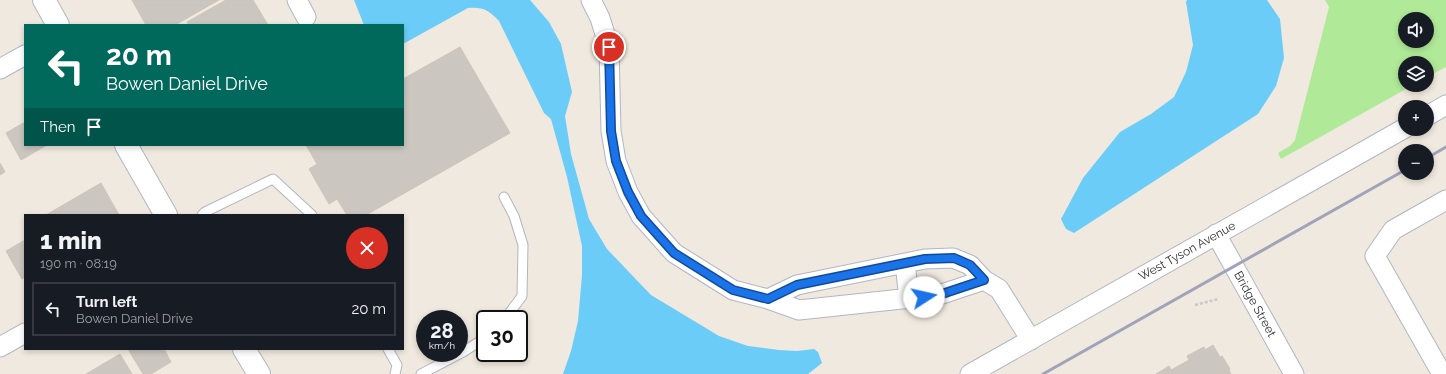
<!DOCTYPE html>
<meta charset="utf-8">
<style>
body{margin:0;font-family:Raleway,sans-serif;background:#242831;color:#f1f3f6;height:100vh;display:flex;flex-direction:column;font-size:15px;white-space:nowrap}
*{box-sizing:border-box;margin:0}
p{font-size:13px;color:#9ea1a6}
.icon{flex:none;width:22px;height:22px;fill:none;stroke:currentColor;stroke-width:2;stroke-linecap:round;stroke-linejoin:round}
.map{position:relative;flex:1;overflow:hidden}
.sheet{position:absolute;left:24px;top:214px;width:380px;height:136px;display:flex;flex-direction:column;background:#171b24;border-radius:0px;box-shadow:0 2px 6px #0003}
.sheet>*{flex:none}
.banner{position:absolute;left:24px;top:24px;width:380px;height:122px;border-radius:0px;box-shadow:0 2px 6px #0003;background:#00695c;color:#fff;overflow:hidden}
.buttons{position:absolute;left:1398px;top:12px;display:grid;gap:8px}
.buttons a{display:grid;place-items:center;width:36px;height:36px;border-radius:50%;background:#171b24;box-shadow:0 2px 6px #0003;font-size:20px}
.speed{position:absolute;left:416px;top:310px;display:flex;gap:8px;font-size:20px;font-weight:700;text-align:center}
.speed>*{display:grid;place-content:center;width:52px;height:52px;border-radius:50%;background:#171b24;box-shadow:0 2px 6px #0003;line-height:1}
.speed small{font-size:10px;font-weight:400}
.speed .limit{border:2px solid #111;border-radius:6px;background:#fff;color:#111}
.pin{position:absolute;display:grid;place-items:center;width:34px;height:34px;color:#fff;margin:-17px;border:2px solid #fff;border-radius:50%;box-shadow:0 1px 4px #0007}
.me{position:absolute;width:44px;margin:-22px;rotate:80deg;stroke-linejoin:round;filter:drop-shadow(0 0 3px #0008)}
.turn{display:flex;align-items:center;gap:14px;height:84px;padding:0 16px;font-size:18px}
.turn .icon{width:52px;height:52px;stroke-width:2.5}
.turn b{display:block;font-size:28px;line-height:34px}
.then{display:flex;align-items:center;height:38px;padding:0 16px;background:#0003;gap:8px;font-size:15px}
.round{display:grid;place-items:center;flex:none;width:42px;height:42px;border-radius:21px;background:#242831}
.head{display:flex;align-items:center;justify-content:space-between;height:68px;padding:0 16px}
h1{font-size:24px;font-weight:800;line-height:30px}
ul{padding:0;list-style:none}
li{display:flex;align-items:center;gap:12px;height:54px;margin:0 8px 6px;padding:0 8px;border:2px solid #363941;border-radius:0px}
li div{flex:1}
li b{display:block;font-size:15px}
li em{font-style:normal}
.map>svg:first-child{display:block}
.green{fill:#b0ea98;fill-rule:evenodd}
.water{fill:#6cccf8}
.building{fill:#cbc6bf;stroke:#ccc6b8}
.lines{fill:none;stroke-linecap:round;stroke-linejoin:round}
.lane-casing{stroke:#b3b5c2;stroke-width:11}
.street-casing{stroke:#b3b5c2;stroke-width:21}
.secondary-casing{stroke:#b3b5c2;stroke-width:24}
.path{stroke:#c8c8c8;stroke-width:2.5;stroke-dasharray:3 2;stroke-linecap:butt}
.lane{stroke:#fff;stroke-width:9}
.street{stroke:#fff;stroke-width:19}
.secondary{stroke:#fff;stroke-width:22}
.rail{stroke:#a1a3b9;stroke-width:3}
.route-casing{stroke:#114b97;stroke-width:10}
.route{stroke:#1a73e8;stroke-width:7}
.labels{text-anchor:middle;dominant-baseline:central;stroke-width:3.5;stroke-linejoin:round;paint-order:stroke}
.street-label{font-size:12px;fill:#2d2d2d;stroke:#fff}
</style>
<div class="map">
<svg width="1446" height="374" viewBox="0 0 1446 374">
<rect width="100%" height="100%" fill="#f0e9df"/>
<path class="green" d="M1325 0H1446V67L1427 77V63H1405V85H1413L1281 159 1278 153 1290 146 1295 140 1329 7ZM1405 19H1427V41H1405Z"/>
<path class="water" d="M354 0H530L549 22 561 44 572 92 565 116 571 154 589 219 607 249 651 295 719 336 748 346 779 350 797 351 814 349 818 352 822 363 808 374H563L571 351 578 321 582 275V246L567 177 551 119 544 113 499 21C488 10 484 7 468 8L403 44V25H364Z
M1187 0H1267L1280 19 1284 58 1276 86 1258 114 1074 233 1066 229 1061 219 1083 178 1120 132 1151 114 1174 97 1186 72 1193 45 1186 2Z"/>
<path class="building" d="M132 0H219L175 25H146Z
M226 0H253L268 25H189L187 22Z
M460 47 510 133 366 215H347L337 199 329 204 309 169 317 164 306 145H403V79Z
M25 122V145H47L21 160 6 133Z
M0 163 5 172 0 175Z
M101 183 119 215H46Z
M25 240V277L22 279 6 251Z
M1213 345 1220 357 1222 356 1230 369 1229 370 1231 374H1156L1169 366 1171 370 1189 360 1187 356 1204 347 1205 350Z
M128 349H164L171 362 151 374H143Z
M120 354 132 374H86Z"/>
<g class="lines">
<defs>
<path id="lane" d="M504 197 514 216 523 245 522 296 505 319
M202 215 205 212 273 179 312 215
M388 349 397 365 395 374
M421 374 463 352 485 338"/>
<path id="street" d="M297 0 306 17
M591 0 600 18 609 47 611 131 616 161 628 192 641 216 674 253 733 290 768 299
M0 69 25 55
M1427 116 1446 105
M1216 234 1294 374
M953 258 970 265 984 280 939 295 799 310 768 299 797 285 925 259Z
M905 263 909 299
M984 280 999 289 1031 340
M0 347 25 333
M970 374 1405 128
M1442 374 1375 256 1393 230 1446 200"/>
<path id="secondary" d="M44 0 58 25
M126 145 166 215
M244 349 259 374"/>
</defs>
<use href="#lane" class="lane-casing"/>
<use href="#street" class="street-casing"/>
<use href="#secondary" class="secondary-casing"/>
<path class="path" d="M1195 305 1218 299"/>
<use href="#lane" class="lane"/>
<use href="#street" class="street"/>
<use href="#secondary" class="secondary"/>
<path class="rail" d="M1427 158 1446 147
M1043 374 1405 170"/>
</g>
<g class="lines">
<defs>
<path id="route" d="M609 47 611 131 616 161 628 192 641 216 674 253 733 290 768 299 797 285 925 259 954 258 970 265 984 280 939 295 924 297"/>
</defs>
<use href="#route" class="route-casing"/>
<use href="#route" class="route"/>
</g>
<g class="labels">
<g class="street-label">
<text transform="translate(1187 251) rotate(-29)">West Tyson Avenue</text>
<text transform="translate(1255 304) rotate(61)">Bridge Street</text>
</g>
</g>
</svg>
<div class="buttons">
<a><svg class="icon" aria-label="sound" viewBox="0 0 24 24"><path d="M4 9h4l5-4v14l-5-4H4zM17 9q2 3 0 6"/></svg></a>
<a><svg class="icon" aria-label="layers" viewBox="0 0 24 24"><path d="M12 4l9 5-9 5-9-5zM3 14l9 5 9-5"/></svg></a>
<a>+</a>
<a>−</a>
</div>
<div class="speed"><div>28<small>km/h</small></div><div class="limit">30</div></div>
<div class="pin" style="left:609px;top:47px;background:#d93025"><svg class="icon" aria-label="arrive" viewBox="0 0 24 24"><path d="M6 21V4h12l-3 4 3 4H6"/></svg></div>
<svg class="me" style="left:924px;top:297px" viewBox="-20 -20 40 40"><circle r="19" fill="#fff"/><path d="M0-13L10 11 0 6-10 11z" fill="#1a73e8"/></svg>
<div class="banner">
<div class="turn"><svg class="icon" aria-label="left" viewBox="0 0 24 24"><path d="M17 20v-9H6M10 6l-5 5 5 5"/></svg><div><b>20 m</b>Bowen Daniel Drive</div></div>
<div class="then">Then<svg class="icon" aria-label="arrive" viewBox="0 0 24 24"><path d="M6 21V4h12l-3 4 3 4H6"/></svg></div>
</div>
<section class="sheet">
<div class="head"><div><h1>1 min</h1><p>190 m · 08:19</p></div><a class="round" style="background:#d93025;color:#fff"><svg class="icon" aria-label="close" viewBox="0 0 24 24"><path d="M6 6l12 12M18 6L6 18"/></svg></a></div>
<ul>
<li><svg class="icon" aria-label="left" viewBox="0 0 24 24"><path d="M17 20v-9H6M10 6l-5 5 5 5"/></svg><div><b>Turn left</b><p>Bowen Daniel Drive</p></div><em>20 m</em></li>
</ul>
</section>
</div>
